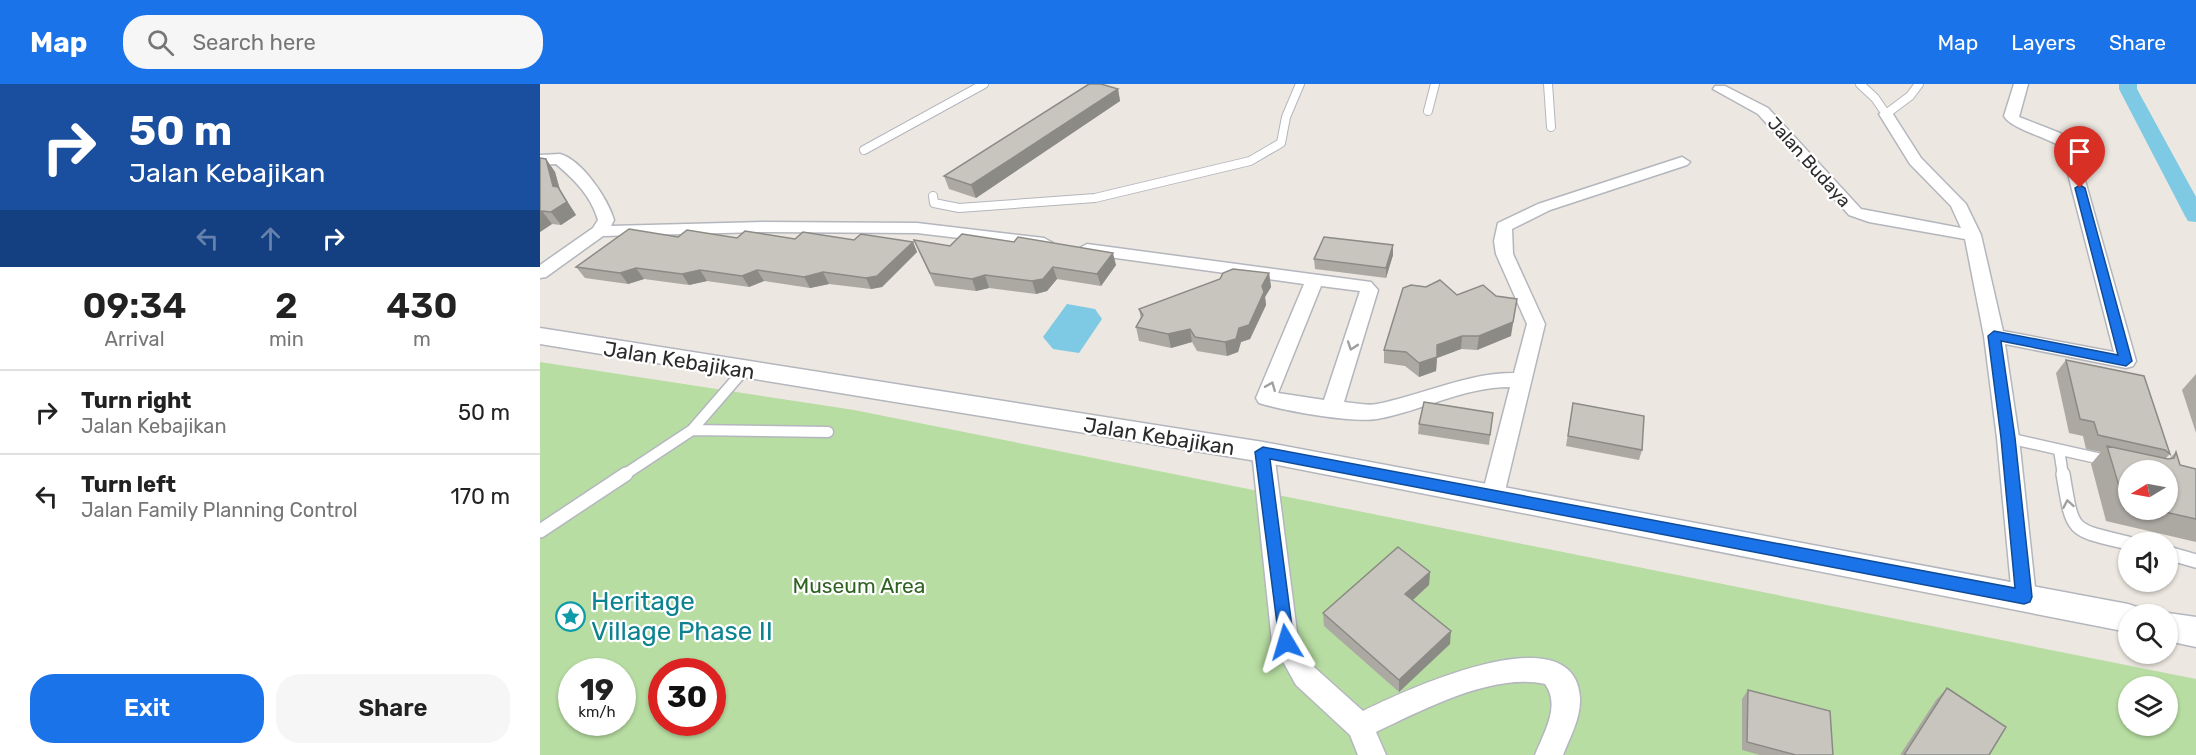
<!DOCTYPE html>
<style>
body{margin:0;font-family:Rubik,sans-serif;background:#f6f6f6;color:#222;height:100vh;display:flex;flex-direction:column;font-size:22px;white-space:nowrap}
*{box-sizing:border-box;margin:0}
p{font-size:20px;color:#767676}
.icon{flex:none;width:33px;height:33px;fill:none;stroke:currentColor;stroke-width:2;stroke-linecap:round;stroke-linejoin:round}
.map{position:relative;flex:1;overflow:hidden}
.panel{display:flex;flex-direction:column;background:#fff;width:540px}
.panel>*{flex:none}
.hud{background:#1a4fa0;color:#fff;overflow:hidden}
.needle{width:39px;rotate:260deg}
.tools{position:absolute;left:1578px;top:376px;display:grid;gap:12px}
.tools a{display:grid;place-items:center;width:60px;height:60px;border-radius:50%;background:#fff;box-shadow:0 2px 4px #0004;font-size:30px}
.speed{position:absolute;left:18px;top:574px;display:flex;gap:12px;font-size:30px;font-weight:700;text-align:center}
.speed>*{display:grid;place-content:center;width:78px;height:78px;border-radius:50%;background:#fff;box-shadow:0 2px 4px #0004;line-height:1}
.speed small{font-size:15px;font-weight:400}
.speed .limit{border:9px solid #d22;background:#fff;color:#111}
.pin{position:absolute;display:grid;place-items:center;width:51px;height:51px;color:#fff;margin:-62px -26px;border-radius:50% 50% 50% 0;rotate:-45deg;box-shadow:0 0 6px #0007}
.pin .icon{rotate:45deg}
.me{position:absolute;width:66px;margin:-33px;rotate:353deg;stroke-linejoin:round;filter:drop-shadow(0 0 4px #0008)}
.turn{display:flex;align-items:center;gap:21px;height:126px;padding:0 30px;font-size:27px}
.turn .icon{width:78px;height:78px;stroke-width:2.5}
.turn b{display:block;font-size:42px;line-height:51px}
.lanes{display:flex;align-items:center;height:57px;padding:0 30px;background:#0003;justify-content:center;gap:30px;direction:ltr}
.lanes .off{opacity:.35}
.eta{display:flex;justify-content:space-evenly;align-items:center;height:102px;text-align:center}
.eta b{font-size:36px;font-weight:600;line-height:42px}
.primary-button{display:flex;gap:12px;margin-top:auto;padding:12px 30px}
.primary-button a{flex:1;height:69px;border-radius:24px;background:#1a73e8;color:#fff;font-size:24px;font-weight:600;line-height:69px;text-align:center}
.primary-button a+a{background:#f6f6f6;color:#222}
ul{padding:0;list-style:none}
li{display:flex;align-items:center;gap:18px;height:84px;padding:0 30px;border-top:2px solid #e0e0e0}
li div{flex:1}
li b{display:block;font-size:22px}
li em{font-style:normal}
header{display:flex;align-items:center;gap:36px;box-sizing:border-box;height:84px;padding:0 30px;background:#1a73e8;color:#fff}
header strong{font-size:28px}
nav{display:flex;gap:33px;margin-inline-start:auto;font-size:21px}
.search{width:420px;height:54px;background:#f6f6f6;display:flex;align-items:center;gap:15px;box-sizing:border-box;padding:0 21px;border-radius:24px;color:#767676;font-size:22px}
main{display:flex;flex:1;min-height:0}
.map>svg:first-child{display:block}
.green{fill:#b7dda2;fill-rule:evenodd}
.water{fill:#7ec9e3}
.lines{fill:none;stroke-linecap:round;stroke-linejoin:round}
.canal{fill:#7ec9e3;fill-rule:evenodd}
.service-far2-casing{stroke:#b4b6be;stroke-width:10}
.service-far1-casing{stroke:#b4b6be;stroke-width:13}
.service-casing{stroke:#b4b6be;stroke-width:16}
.minor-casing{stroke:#b4b6be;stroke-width:3}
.tertiary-casing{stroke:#b4b6be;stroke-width:3}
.service-far2{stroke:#fff;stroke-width:8}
.service-far1{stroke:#fff;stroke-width:10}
.service{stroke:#fff;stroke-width:13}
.minor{fill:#fff;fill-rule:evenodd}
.tertiary{fill:#fff;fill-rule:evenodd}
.wall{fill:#aca9a3;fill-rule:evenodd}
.shaded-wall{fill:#8c8a85}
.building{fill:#c8c5be;stroke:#8c8a85;stroke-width:1.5}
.oneway{stroke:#a0a0a0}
.route{fill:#1a73e8;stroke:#114b97;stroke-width:1.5}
.labels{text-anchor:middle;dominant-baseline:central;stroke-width:4.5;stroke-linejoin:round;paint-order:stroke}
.far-street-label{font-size:18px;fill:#2c2c2c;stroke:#fff}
.street-label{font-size:21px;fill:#2c2c2c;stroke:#fff}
.park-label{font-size:21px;fill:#306322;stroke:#fff}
.near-culture-label{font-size:26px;fill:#0d838f;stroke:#fff;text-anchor:start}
</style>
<header>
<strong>Map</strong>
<div class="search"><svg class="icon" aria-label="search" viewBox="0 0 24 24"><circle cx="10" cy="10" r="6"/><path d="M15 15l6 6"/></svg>Search here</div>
<nav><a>Map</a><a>Layers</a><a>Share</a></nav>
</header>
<main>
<section class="panel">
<div class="hud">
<div class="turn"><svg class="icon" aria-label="right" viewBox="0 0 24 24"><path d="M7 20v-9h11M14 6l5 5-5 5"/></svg><div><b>50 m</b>Jalan Kebajikan</div></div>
<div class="lanes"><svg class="icon off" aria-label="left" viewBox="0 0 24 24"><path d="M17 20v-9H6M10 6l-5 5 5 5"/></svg><svg class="icon off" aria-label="ahead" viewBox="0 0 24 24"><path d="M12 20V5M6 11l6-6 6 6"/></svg><svg class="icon" aria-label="right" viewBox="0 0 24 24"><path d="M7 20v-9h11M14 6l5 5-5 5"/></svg></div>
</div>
<div class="eta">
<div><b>09:34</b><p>Arrival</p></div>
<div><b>2</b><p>min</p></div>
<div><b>430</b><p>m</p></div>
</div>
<ul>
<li><svg class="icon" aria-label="right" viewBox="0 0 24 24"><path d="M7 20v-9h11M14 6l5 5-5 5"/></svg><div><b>Turn right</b><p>Jalan Kebajikan</p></div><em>50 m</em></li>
<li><svg class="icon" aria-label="left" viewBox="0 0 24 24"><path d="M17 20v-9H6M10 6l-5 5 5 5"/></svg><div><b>Turn left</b><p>Jalan Family Planning Control</p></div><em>170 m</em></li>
</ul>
<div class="primary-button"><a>Exit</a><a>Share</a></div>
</section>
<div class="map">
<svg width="1656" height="671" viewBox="0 0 1656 671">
<rect width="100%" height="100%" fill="#ece7e0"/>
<path class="green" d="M0 278 314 326 1656 595V671H0ZM32 588H82V639H32ZM122 588H172V639H122ZM1588 603H1628V642H1588Z"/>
<path class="water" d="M527 220 555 225 562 235 539 269 513 265 503 253Z"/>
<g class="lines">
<path class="canal" d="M1579 0H1597V5L1656 113V138L1648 137 1645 132 1579 5Z"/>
<defs>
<path id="service-far2" d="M1008 0 1011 43
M1320 0 1335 14 1346 30 1370 12 1379 0
M888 27 895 0
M324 66 444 0
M393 112 394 119 419 124 555 114 710 77 741 59 746 33 760 0"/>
<path id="service-far1" d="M152 346 204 286
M1468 354 1570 377
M1519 366 1523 391
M84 391 152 346 288 348"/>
<path id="service" d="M1523 390C1533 449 1529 445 1588 459
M0 447 86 390
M1628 469 1656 477"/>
<path id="minor" d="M1474 0H1488L1479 33 1520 49 1535 61 1596 277 1593 282 1586 284 1465 260 1479 354 1496 513 1493 521 1484 524 1475 521 1472 513 1457 354 1444 252 1425 155 1329 138 1309 131 1218 30 1173 5 1175 2H1185L1228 24 1321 125 1421 144 1411 122 1370 80 1339 30 1346 26 1351 27 1381 74 1426 120 1441 151 1463 247 1574 268 1521 63C1507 53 1471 45 1464 32Z
M20 70C42 76 68 115 74 136L71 142 223 138 377 139 504 154 513 159 504 164 377 149 223 148 63 152 6 193 0 194V181L53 144 58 136C51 112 35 96 16 80L0 81V71Z
M1142 73 1150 78 1147 81 1010 126 972 145 973 170 1005 240 964 411 961 417 953 420 945 417 942 411 970 303C923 303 882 327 837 335 811 339 745 327 719 319L716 314 764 200 547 170 538 165 547 160 831 198 838 206 804 318C815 319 827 322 837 320 883 311 926 289 974 289L987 240 956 170 954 157 958 139 998 120ZM781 202 820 207 784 316 738 309Z
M723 360 731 362 734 368 758 556 774 583 823 627C862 608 1035 526 1040 614 1041 634 1030 653 1023 671H995C1004 648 1021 622 1005 600 954 588 882 626 836 648L846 671H818L810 651 756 601 732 558 712 368 715 362Z"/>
<path id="tertiary" d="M0 244 723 358 1588 520 1600 524 1603 531H1588V548L723 378 0 260Z
M1628 529 1656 533V563L1628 557V531H1621Z"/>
</defs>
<use href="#service-far2" class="service-far2-casing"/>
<use href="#service-far1" class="service-far1-casing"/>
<use href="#service" class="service-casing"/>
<use href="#minor" class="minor-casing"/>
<use href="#tertiary" class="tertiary-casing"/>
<use href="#service-far2" class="service-far2"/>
<use href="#service-far1" class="service-far1"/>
<use href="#service" class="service"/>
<use href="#minor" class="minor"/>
<use href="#tertiary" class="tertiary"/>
</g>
<path class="wall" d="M578 5 580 17 436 114 409 105 404 92Z
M0 74 6 75 15 88 20 106 36 131 21 141 12 140 0 148Z
M138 153 373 158 377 168 342 203 331 205 289 200 270 204 224 197 209 203 167 197 149 201 104 195 88 200 45 194 36 183Z
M374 156 410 162 576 181 561 202 517 195 507 207 496 210 449 204 436 207 395 202Z
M853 171 846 194 775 185 774 175Z
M729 189 731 203 725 213 726 221 710 255 701 258 698 268 687 272 657 267 652 258 631 264 599 257 596 243 601 235 599 225Z
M917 211 971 252 937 266 921 265 897 274 896 287 879 293 865 282 844 279V266Z
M1526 276 1630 370 1625 375H1629L1636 368 1640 381 1656 385V458L1566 437 1551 380 1561 368 1546 365 1543 352 1529 349 1516 289ZM1588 387 1628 426H1588Z
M1656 290V349L1642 306Z
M1033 319 1102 366 1099 376 1026 362Z
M953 329 949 361 878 350 879 340Z
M890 488 889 501 873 516 910 560 859 608 784 542 783 529Z
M1407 604 1449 671H1360L1396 616Z
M1208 606 1293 671H1220L1202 666V615Z"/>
<path class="shaded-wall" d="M578 5 580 17 436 114 431 101Z
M6 75 15 88 20 106 36 131 21 141 11 128 13 102Z
M2 127 12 140 0 148V128Z
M373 158 377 168 342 203 331 205 326 194Z
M853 161V171L846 194V184Z
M573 169 576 181 561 202 557 190Z
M513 183 517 195 507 207 496 210 492 197Z
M96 184 104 195 88 200 80 189Z
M160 186 167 197 149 201 142 190Z
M217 186 224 197 209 203 202 192Z
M283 188 289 200 270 204 264 193Z
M729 189 731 203 725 213 726 221 710 255 701 258 698 268 687 272 685 258 699 244Z
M445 191 449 204 436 207 432 195Z
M977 215 971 252 937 266 939 252Z
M650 245 652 258 631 264 628 250Z
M922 252 921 265 897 274 896 287 879 293V279L897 261Z
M890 488 889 501 865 523V510Z
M911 547 910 560 859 608V596Z"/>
<path class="building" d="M549 0H561L578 5 431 101 404 92Z
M0 74 6 75 13 102 18 103 27 118 11 128 2 127 0 128Z
M89 145 138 153 147 146 197 154 205 147 255 155 263 148 314 156 321 150 373 158 337 192 326 194 283 188 264 193 217 186 202 192 160 186 142 190 96 184 80 189 36 183Z
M422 150 474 158 478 153 573 169 557 190 513 183 503 195 492 197 445 191 432 195 390 189 374 156 410 162Z
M784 153 853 161 846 184 774 175Z
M693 185 729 189 722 202 724 208 709 241 699 244 696 255 685 258 655 253 650 245 628 250 596 243 603 231 599 225 680 195 683 189Z
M900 196 917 211 943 201 956 212 977 215 973 238 939 252H922L897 261V273L879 279 866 268 844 266 863 204 871 201 886 203Z
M1526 276 1604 292 1630 370 1625 366 1558 351 1554 338 1540 335Z
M884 318 953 329 950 351 879 340Z
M1033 319 1104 332 1102 366 1028 352Z
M1567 362 1628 375 1634 374 1636 368 1640 381 1656 385V435L1616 426H1628V387H1588V420L1584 419Z
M858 463 890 488 865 510 911 547 859 596 783 529Z
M1407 604 1466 643 1449 671H1364Z
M1208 606 1290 627 1293 671H1256L1207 658Z"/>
<defs><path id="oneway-chevron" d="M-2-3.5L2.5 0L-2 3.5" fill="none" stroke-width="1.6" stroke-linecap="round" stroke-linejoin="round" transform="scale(1.5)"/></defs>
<g class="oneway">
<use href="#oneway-chevron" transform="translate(812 262) rotate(109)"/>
<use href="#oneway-chevron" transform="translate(731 302) rotate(-68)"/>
<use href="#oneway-chevron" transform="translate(1528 420) rotate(-100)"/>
</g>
<path class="route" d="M1540 101 1545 104 1592 277 1586 282 1461 257 1475 354 1492 513 1490 518 1484 520 730 375 754 558 751 563 746 565 740 563 715 368 723 363 1475 504 1461 354 1448 252 1454 247 1578 271 1535 104Z"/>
<defs>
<symbol id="sight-ring" viewBox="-11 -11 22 22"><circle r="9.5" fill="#fff" stroke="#0f9aa8" stroke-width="1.5"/><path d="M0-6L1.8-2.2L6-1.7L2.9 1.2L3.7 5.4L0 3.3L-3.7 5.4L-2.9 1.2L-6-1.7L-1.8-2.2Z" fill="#0f9aa8"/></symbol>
</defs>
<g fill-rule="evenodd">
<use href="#sight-ring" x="14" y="516" width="33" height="33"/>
</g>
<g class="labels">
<g class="far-street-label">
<text transform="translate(1269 78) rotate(48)">Jalan Budaya</text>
</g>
<g class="street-label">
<text transform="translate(139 276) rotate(9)">Jalan Kebajikan</text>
<text transform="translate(619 352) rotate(9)">Jalan Kebajikan</text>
</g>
<g class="park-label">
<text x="319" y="501">Museum Area</text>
</g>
<g class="near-culture-label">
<text x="51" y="517">Heritage<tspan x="51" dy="30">Village Phase II</tspan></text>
</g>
</g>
</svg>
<div class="tools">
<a><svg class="needle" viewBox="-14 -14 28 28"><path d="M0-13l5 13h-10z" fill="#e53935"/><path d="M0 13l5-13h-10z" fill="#767676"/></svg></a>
<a><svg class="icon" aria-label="sound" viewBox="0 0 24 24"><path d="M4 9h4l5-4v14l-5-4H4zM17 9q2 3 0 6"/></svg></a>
<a><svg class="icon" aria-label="search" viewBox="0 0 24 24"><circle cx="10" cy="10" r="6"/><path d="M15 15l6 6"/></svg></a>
<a><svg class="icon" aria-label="layers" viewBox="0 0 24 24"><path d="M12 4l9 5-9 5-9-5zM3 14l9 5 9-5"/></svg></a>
</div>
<div class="speed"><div>19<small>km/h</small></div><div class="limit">30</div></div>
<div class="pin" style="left:1540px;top:104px;background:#d93025"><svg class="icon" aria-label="arrive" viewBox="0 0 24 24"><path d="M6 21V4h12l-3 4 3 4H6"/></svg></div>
<svg class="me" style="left:746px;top:558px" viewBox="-20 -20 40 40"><path d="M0-17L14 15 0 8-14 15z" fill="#1a73e8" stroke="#fff" stroke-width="4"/></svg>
</div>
</main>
